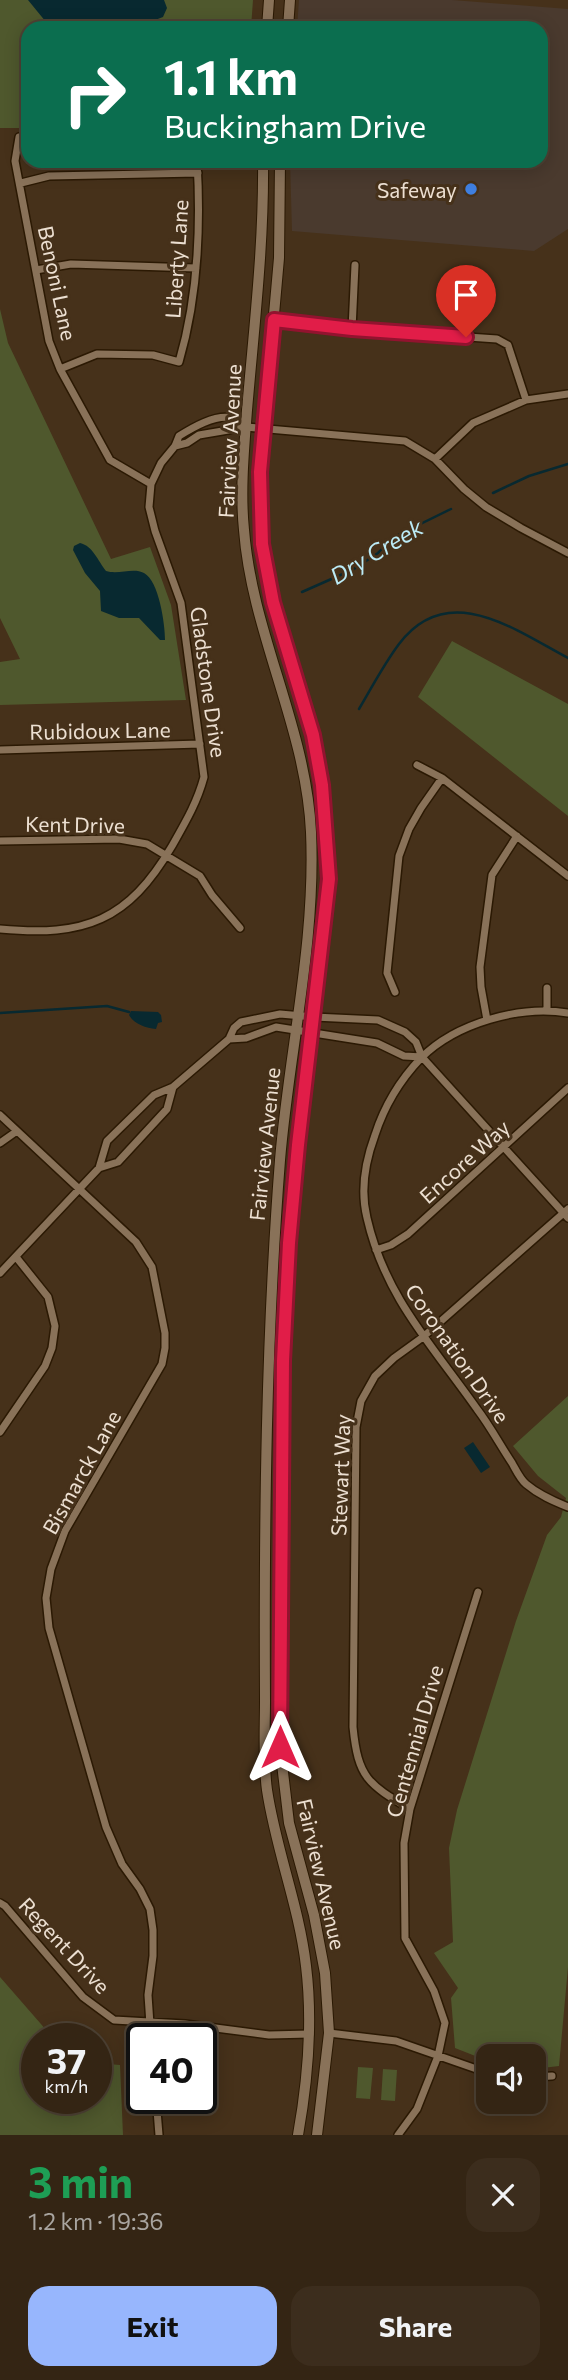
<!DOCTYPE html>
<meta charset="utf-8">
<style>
body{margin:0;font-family:Commissioner,sans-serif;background:#3c2d1d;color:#f1f3f6;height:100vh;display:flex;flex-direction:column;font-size:26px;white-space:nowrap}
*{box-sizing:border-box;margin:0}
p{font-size:23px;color:#a9a5a0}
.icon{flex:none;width:38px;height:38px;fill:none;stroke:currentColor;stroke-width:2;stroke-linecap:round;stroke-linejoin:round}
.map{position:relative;height:2135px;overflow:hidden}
.sheet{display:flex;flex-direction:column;background:#342514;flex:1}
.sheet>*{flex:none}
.top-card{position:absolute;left:21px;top:21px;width:527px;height:147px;border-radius:21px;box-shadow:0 4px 18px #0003,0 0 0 2px #4e4234;background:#0b6e4f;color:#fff;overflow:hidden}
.tools{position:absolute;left:476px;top:2044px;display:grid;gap:14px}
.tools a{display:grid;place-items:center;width:70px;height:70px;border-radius:14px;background:#342514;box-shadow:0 4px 18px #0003,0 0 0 2px #4e4234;font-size:35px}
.speed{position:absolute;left:21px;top:2023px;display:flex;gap:14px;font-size:35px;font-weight:700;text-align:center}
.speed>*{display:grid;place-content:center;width:91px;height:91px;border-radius:50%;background:#342514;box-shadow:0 4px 18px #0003,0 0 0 2px #4e4234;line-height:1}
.speed small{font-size:18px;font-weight:400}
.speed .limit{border:4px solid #111;border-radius:10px;background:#fff;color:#111}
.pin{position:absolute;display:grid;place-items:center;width:60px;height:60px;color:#fff;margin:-72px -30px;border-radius:50% 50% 50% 0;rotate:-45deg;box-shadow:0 0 7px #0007}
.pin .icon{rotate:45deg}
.me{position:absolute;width:77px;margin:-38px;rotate:0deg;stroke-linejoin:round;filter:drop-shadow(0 0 5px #0008)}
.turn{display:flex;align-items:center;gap:24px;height:147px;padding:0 28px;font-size:32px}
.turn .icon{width:91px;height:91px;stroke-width:2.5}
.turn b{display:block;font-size:49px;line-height:60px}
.round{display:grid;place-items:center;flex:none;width:74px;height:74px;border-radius:21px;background:#3c2d1d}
.headline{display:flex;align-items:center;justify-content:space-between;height:119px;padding:0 28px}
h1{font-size:42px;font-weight:700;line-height:52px;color:#1e9e55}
.primary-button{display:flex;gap:14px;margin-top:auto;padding:14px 28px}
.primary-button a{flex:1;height:80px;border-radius:21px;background:#97b6fd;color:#111;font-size:28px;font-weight:700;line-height:80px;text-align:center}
.primary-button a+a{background:#3c2d1d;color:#f1f3f6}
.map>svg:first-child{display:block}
.commercial{fill:#4a3a2e}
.green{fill:#4f582d}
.water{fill:#082930}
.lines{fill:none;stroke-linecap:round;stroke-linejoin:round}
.stream{stroke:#082930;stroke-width:2.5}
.minor-casing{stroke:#2b1903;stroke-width:10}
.tertiary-casing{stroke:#2b1903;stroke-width:12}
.minor{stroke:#897259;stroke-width:7}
.tertiary{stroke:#897259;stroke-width:10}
.route-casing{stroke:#92132f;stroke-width:18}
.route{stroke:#e11d48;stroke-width:12}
.shop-dot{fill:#3f7fe0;stroke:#46311a;stroke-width:2.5}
.labels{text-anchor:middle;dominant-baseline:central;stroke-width:6;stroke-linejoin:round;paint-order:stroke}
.poi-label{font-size:21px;fill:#ecdfd1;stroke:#46311a;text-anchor:end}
.street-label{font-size:21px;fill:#ecdfd1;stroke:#46311a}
.water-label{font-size:23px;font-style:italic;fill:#bcebf6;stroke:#46311a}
</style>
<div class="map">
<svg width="568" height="2135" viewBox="0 0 568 2135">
<rect width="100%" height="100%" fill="#46311a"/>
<path class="commercial" d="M299 0H452L568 9V229L534 251 292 231 290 161H541V28H297Z"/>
<path class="green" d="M0 0H253L251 28H28V128H0Z
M0 309 8 343 111 559 150 547 171 605 186 700 0 705V662L20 659 0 618Z
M452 641 568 704V816L418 697Z
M568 1396V1967L559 2066 534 2069V2056H488V2061L455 2048 451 1998 458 1988 434 1953 453 1942 449 1848 457 1810 516 1621 547 1535 561 1517 566 1498 538 1476 513 1446Z
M0 1977 54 2039H37V2098H96V2063L120 2065 123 2135H0Z
M358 2067 373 2068 370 2099 356 2098Z
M383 2069 397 2070 395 2101 381 2100Z"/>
<path class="water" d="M28 0H164L167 8 163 17 134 28H57L46 22Z
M80 543C93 546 98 561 106 571 119 575 133 567 144 573 159 581 165 624 165 640H160L139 618H119L101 611 100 591 85 573 73 550 74 546Z
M131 1011 158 1012 161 1015 162 1022 158 1023 156 1029C146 1028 134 1024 129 1015Z
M473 1442 490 1467 481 1473 464 1448Z"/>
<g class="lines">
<path class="stream" d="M493 493 529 476 568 464
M302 592 354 569 378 553 396 536 451 509
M359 709C372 687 384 664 399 644 448 579 515 630 568 658
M0 1013 107 1006 129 1012"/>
<defs>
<path id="minor" d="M19 137 15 161 49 341 60 369 110 460 151 484
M21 183 49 176 198 173
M36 270 71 264 196 268
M274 320 352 329 497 339 508 345 526 400
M352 329 355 265
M466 337 469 275
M60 369 97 354 153 355 179 362C198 297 201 228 197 161
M175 446 187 443 199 435 246 427 405 441 435 459 464 489 486 507 521 528 568 553
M435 459 473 423 526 400 568 394
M0 750 200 744
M417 765 442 778 568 876
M0 841 119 839 147 844 200 876 212 895 240 928
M0 929C85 937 128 921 172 846 185 823 197 803 204 777L181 603 155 531 149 507 151 484 161 463 175 446 179 436C192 428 215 414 232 418 236 419 242 424 246 427
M395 992 387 973 399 856 409 829 421 808 442 778
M547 1010V988
M568 1013C520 1005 456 1023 421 1058 400 1080 384 1107 375 1135 365 1162 360 1190 367 1218 385 1297 432 1345 477 1409 490 1426 500 1445 512 1463 516 1470 520 1479 526 1484 539 1495 553 1501 568 1507
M487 1020 481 987 480 967 492 875 517 836
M229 1039 246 1038 276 1027 377 1043 404 1056 422 1057
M0 1115 136 1242 152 1267 165 1333V1348L162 1364 65 1531 51 1569 46 1598 49 1628 106 1827 122 1864 140 1889 150 1909 153 1930V1956L148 1995 151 2039
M0 1143 17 1131
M99 1168 118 1162 167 1109 173 1087
M376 1250 391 1245 408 1234 568 1088
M0 1273 99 1168 107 1141 154 1095 173 1087 229 1039 234 1028 241 1022 280 1014 314 1017 378 1020 405 1032 416 1042 422 1057 568 1218
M0 1432 45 1366 52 1348 55 1326 48 1297 16 1257
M410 1809C368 1784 358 1778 353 1727L356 1427 361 1401 375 1376 394 1358 423 1337 568 1209
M0 1903 5 1906 83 1997 114 2020 185 2024 269 2035 310 2034
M329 2033 396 2041 488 2073
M534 2077 552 2076
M156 2098 159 2135
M398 2135 417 2109 438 2056 445 2023 434 1991 405 1938 404 1843 410 1809 478 1592"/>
<path id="tertiary" d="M267 28 269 0
M288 28 290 0
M263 161C264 245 254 327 247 410 244 450 240 491 244 530 252 634 306 727 311 832 316 942 289 1051 280 1160 266 1340 264 1520 265 1700 265 1729 263 1761 267 1790 276 1850 299 1906 306 1966 313 2023 308 2079 298 2135
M280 161 279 258 260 472V505L263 544 273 602 314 735 322 785 329 879 298 1145 289 1243 283 1361 282 1476 280 1747 289 1823 314 1915 325 1973 329 2033 317 2135"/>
</defs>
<use href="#minor" class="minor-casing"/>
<use href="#tertiary" class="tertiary-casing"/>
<use href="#minor" class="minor"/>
<use href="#tertiary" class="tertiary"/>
</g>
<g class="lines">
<defs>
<path id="route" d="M280 1747 283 1361 289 1243 298 1145 329 879 322 785 313 735 273 602 262 544 260 472 274 320 352 329 466 337"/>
</defs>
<use href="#route" class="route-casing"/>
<use href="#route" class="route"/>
</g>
<circle class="shop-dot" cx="471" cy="189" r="7"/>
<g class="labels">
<g class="poi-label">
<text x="457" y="189">Safeway</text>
</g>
<g class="street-label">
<text transform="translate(176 259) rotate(-86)">Liberty Lane</text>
<text transform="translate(58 283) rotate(78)">Benoni Lane</text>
<text transform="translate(229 441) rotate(-87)">Fairview Avenue</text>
<text transform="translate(209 682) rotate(82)">Gladstone Drive</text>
<text transform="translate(100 730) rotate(-1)">Rubidoux Lane</text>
<text transform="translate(75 824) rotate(1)">Kent Drive</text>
<text transform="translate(264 1144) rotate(-84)">Fairview Avenue</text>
<text transform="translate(464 1161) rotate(-42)">Encore Way</text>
<text transform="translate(458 1353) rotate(55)">Coronation Drive</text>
<text transform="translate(81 1472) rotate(-61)">Bismarck Lane</text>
<text transform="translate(340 1475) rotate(-88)">Stewart Way</text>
<text transform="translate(414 1741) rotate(-74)">Centennial Drive</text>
<text transform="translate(322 1874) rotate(77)">Fairview Avenue</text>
<text transform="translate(65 1945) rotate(47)">Regent Drive</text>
</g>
<g class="water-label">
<text transform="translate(376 551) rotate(-31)">Dry Creek</text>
</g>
</g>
</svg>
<div class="tools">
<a><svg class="icon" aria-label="sound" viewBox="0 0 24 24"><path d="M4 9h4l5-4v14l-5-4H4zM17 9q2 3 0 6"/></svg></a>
</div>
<div class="speed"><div>37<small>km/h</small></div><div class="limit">40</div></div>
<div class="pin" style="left:466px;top:337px;background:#d93025"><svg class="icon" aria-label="arrive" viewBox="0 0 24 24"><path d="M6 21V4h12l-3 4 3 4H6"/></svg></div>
<svg class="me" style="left:280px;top:1747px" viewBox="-20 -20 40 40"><path d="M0-17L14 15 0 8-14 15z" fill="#e11d48" stroke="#fff" stroke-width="4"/></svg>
<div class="top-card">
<div class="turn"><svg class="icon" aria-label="right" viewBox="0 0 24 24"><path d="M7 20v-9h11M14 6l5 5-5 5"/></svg><div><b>1.1 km</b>Buckingham Drive</div></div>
</div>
</div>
<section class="sheet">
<div class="headline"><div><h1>3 min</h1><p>1.2 km · 19:36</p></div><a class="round"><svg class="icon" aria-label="close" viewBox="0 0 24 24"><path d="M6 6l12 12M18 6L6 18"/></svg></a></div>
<div class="primary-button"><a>Exit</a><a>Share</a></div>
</section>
